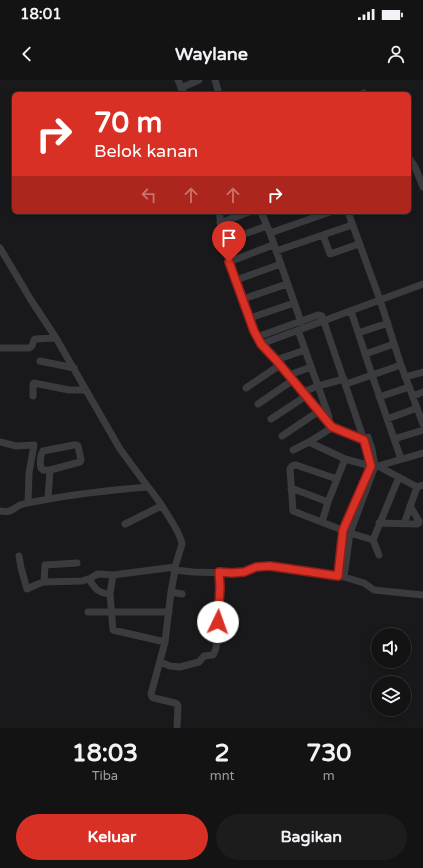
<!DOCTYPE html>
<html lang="id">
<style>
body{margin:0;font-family:"Varela Round",sans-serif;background:#1c1c1d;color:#f1f3f6;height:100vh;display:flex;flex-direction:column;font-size:15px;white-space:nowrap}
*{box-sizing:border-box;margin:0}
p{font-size:13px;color:#9d9ea0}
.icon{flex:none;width:22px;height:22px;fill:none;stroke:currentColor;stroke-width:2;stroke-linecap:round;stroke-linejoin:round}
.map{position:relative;height:648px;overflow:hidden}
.details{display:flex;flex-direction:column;background:#131314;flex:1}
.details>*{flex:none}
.banner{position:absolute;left:12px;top:12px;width:399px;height:122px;border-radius:6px;box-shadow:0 2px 6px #0003,0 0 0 1px #323234;background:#d93025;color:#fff;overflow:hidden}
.tools{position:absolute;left:371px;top:548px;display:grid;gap:8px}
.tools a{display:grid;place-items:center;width:40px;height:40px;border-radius:50%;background:#131314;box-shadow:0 2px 6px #0003,0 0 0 1px #323234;font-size:20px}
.pin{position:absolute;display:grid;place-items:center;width:34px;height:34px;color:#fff;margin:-41px -17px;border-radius:50% 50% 50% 0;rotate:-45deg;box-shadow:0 0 4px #0007}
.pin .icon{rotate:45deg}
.me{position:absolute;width:44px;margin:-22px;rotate:3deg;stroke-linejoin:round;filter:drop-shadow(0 0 3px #0008)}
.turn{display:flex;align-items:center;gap:14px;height:84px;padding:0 16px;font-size:18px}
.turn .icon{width:52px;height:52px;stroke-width:2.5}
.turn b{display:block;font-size:28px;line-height:34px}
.lanes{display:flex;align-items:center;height:38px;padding:0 16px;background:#0003;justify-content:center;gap:20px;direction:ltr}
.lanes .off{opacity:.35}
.eta{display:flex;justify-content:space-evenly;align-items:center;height:68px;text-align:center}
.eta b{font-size:24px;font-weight:800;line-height:28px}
.primary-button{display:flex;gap:8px;margin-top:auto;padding:8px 16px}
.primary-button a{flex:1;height:46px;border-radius:24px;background:#d93025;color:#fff;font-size:16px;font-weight:800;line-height:46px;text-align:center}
.primary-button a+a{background:#1c1c1d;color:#f1f3f6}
.status{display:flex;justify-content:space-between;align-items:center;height:28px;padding:0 20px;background:#131314;direction:ltr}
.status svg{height:11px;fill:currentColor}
header{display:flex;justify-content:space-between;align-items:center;height:52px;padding:0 16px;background:#131314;font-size:18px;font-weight:800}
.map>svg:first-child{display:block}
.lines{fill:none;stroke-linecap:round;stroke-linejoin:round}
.minor{stroke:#3a3b3f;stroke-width:7}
.route-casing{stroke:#8d1f18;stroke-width:10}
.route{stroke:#d93025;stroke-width:7}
</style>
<div class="status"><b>18:01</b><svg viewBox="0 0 49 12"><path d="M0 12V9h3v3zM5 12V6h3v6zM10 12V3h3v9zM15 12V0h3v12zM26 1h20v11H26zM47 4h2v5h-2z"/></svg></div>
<header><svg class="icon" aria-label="back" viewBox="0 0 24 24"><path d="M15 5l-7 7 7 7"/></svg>Waylane<svg class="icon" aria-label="person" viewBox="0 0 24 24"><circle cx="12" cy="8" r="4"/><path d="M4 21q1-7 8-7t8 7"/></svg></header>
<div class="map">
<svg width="423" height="648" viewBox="0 0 423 648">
<rect width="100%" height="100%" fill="#19191b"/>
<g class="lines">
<path class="minor" d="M178 0 184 14
M215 0 219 14
M181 8 199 0
M361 14 364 13 365 14
M409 78 415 87 423 107
M219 132 224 161 229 182 257 257 318 235 322 236 364 360 371 386H378L417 407 423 405
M261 132 270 153 301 242
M348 132 380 220 401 285 423 344
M220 143 249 132
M270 153 330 132
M323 155 330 174 359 164
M224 161 267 146
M0 168 31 220 56 258 120 369 148 407
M276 171 352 145
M229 182 273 165
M236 200 281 184
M243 219 287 204
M351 231 372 295 401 379
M250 238 294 223
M298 250 329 337V342
M358 253 388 243
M259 260 261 264 276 280 333 347 364 360
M261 264 423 204
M0 268H29L32 266 34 260 35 259 56 258
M365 274 394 264
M276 280 305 270
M40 281 74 288
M289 295 311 287
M405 297 423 292
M349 303 401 285
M246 308 280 285
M303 312 318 306 344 299
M33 316V304L34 303 69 310H86
M413 316 423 312
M379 317 409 307
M258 324 293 300
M271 339 306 316
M387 339 417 328
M282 356 319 331
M394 359 423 350
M0 362 16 366 34 365 29 393 28 423
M309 362 345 379 371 386 369 389
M293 370 309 362 333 347
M378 386 423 373
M337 399 296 385 292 386 290 389 293 431 350 453 373 460
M291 408 328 422
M48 419 50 390 80 382 81 380 78 366 76 365H74L43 371C40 376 40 383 41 388L43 390H50
M0 431C11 433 11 430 20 425 25 423 32 422 38 421 74 414 111 410 148 407 156 416 181 453 182 464L175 487V490L193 492 232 493 244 492 256 487 270 486 344 497 364 503 374 510 423 515
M322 442 328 422 345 379
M379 443 417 444 419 443V441L410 426
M125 444 161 426
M404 444 417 407
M379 475 373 460 399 397
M19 476 21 488 27 509 38 504 44 502 82 501 91 498 94 496 98 494 113 495
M175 490 171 512 165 562 151 614 152 617 154 618 175 623 177 624 178 626 177 648
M338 496 343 450 365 401
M344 497 350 453 375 386 372 369 368 357
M89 499C95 509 98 513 110 514
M44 502 45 485 77 483
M171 512 182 514
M88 532H169
M165 562 113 550 110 514 113 495 175 487
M160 582 170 586 180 587 199 582 204 576 213 575C221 564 220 508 219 492"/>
</g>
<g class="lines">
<defs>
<path id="route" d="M218 542 220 507 219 492 232 493 244 492 256 487 270 486 338 496 343 450 371 386 364 360 332 347 276 280 261 264 254 251 229 182"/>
</defs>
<use href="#route" class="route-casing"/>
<use href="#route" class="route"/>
</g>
</svg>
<div class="tools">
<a><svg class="icon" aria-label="sound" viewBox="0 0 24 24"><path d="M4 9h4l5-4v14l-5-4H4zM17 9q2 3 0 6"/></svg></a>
<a><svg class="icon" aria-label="layers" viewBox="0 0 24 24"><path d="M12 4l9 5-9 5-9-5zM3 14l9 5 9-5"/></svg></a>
</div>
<div class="pin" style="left:229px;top:182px;background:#d93025"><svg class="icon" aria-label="arrive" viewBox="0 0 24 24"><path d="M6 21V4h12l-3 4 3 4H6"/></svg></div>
<svg class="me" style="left:218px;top:542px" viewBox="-20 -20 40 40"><circle r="19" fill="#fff"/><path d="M0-13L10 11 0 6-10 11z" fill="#d93025"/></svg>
<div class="banner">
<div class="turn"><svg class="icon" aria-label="right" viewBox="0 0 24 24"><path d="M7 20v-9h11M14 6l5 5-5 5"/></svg><div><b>70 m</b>Belok kanan</div></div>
<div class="lanes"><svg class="icon off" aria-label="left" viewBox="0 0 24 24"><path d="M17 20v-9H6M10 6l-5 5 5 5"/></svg><svg class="icon off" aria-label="ahead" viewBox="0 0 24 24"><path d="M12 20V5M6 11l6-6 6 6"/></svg><svg class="icon off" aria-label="ahead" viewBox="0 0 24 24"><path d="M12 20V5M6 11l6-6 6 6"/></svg><svg class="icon" aria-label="right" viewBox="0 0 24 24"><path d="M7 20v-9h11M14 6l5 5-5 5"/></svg></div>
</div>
</div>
<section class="details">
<div class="eta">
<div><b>18:03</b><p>Tiba</p></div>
<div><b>2</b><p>mnt</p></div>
<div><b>730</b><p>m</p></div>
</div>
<div class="primary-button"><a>Keluar</a><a>Bagikan</a></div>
</section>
